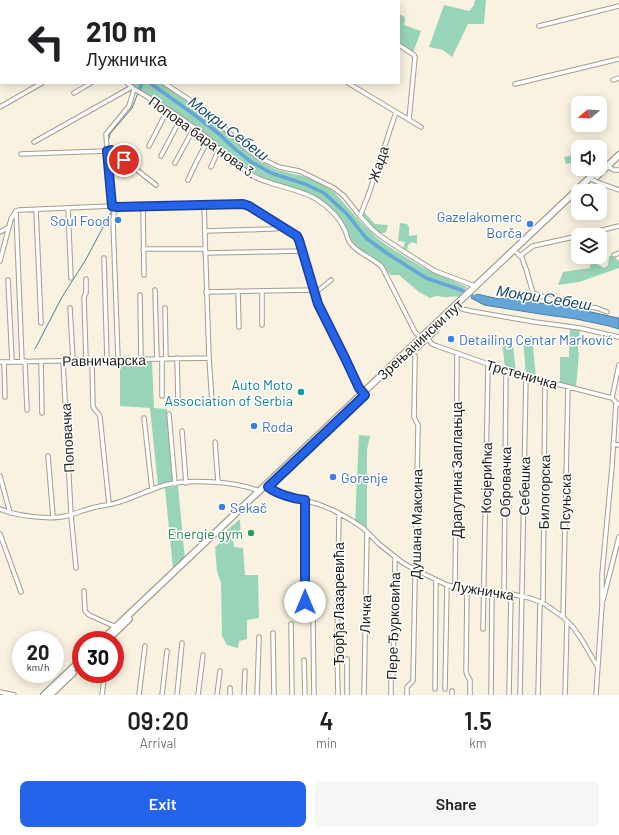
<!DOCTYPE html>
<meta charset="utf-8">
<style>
body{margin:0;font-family:Barlow,sans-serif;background:#f6f6f6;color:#202124;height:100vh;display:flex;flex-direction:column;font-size:15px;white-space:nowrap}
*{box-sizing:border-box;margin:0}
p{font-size:13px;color:#757577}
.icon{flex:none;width:22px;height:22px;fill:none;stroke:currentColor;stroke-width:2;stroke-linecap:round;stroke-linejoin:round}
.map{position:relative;height:695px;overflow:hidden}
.drawer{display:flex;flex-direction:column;background:#fff;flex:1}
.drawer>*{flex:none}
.guide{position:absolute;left:0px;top:0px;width:400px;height:84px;box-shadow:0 2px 10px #0003;background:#fff;color:#202124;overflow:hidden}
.needle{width:26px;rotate:252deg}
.controls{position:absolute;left:571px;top:96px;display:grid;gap:8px}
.controls a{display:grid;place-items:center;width:36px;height:36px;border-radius:8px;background:#fff;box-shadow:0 2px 10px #0003;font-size:20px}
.speed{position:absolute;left:12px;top:631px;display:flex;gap:8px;font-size:20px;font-weight:700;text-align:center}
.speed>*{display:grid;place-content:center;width:52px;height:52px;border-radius:50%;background:#fff;box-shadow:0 2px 10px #0003;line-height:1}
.speed small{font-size:10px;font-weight:400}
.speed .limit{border:6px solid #d22;background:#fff;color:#111}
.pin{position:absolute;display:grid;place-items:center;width:34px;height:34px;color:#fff;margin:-17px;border:2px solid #fff;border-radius:50%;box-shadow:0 1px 4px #0007}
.me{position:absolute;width:44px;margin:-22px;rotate:0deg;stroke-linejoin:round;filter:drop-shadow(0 0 3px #0008)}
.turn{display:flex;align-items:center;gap:14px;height:84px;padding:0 20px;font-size:18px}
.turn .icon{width:52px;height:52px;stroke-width:2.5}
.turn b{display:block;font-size:28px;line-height:34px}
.eta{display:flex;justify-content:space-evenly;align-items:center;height:68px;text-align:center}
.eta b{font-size:24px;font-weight:600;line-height:28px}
.button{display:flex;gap:8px;margin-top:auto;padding:8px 20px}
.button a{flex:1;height:46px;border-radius:8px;background:#2563eb;color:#fff;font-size:16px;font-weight:600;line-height:46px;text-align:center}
.button a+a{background:#f6f6f6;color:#202124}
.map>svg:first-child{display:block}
.green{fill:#98d4b7}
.water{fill:#64a6d7;stroke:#4f7d9d}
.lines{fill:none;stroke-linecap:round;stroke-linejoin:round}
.stream{stroke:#4f7d9d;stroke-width:1}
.canal{stroke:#64a6d7;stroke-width:3.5}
.street-casing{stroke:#a39d8d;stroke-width:5.5}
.secondary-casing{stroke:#a39d8d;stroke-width:8}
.street{stroke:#fff;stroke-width:3.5}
.secondary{stroke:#fff;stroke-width:5.5}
.route-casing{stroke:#184099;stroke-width:10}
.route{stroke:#2563eb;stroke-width:7}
.shop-dot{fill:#3f7fe0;stroke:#fff;stroke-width:1.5}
.culture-dot{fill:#0f9aa8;stroke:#fff;stroke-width:1.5}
.leisure-dot{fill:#2e9e5b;stroke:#fff;stroke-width:1.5}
.labels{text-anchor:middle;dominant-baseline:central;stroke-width:3;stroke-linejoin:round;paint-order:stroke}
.street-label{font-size:14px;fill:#1e1c16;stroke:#fff}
.shop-label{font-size:14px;fill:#366cbe;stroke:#fff;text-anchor:start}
.culture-label{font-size:14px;fill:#0d838f;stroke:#fff;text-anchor:end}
.leisure-label{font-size:14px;fill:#27864d;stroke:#fff;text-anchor:end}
.water-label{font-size:15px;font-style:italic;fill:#124567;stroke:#fff}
</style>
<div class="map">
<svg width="619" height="695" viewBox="0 0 619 695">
<rect width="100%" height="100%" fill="#f9f2e1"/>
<path class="green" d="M475 0H486L484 24H468L452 57 443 50 429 47 444 5 469 11 474 5Z
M399 14 405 17 404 25 421 31 413 53 399 44Z
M127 83H159L178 94 204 113 256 159 277 170 311 178 333 191 359 220 378 239 394 250 422 267 467 287 459 297C454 296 451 297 446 297 437 297 440 294 430 298L419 292 399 275H391L377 262 351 244 347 233 332 210 317 199 268 183 250 173 201 134Z
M578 154V161L566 164 564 157Z
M364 212 375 224 388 225 386 232 380 234 374 230 362 217Z
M400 223 407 224 409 227V236L417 235V244L412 242 408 245 407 250 403 248 405 242 398 241Z
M609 256H613L619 261V268L579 282 558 285 563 272 589 268 591 264H597L604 268 608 265Z
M570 325 580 327 578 351 579 353 576 388 560 384V357H569Z
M532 336 536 378 526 375 523 338Z
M512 338 516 372 505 369 502 339Z
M152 361 154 408 167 409 174 483 158 486 150 408 120 406V362Z
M359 435 370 436 367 450V533L355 522Z
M178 486 185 560 173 569 165 488Z
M240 519 241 539 233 540 234 547 243 548 245 575H258L259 618 247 620V639L239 641 238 648 227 645 222 636 221 583 217 571 215 547 228 536 226 531Z"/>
<path class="water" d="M477 294 499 299 519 297 539 303 564 306 618 318H619V329L609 326 576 319 540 314 484 305 471 298Z"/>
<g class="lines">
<path class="stream" d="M109 148 108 142 110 134 132 108 138 93
M109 152 114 204
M35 349 62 297 85 261 110 214 113 207"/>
<path class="canal" d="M76 0 77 1
M150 83 192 113 218 133 235 149 250 161 271 173 305 184 324 193 347 214 366 238 388 254 426 278 461 290 477 298
M140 88 142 83"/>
<defs>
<path id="street" d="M59 0 60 1
M87 0 88 1
M10 1 11 0
M0 16 1 15
M539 26 619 6
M399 45 414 55 415 57 409 120
M613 80 619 78
M127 83 134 89C157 102 179 116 200 132 215 144 228 158 244 170 251 175 259 180 268 182 284 188 301 190 316 199 329 207 339 217 345 230 347 234 347 240 351 244 359 254 373 258 382 267L415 332 421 338
M164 83 205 110 246 148 258 157 279 167 299 171 310 176 334 188 344 196 360 216 372 229 379 235 403 251 435 271 475 286
M348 83 421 127
M515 84 619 59
M74 93 91 83
M0 107 42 83
M34 142 132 87
M149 146 168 109
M107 150 113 151 156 185
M21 154 107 151
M161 156 181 118
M175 163 194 128
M607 166 614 170H619
M211 167 219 149
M188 180 196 163 208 140
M593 180 602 184 619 190
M204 205 209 358 212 402
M112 206 107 151 106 134 129 106 134 89
M143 206 144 275
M115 207 113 220 118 359
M68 208 71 278
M36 209 41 323
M16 211 22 361
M360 216 368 196 396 112
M205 231 272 229 282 228 284 227
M0 232 9 227
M582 235 619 226
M143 249H205
M205 253 302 251
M517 253 522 258 526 269 533 293 561 303 597 308 607 312
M614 255 619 253
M520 256 533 246 578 236
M104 258 107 360
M0 261 11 219 16 211 19 210 112 206 117 207 237 204H243L249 206 293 233 298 237 318 304 345 358 359 388 365 395
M86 279V293L84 297 86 360
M8 280 12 361
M155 290 157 359
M238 291 239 327
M262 291V325
M206 292 313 290
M314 294 331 280
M140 295 141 359
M457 303 462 309 471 311 535 322 580 328 619 337
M70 308 73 360
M165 308 166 359
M427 338 432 344 437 346 488 364 526 376 612 398 614 400 616 403 619 404
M177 358 178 400
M92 360 93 406C94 411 99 412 100 417L109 504
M25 361 27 410
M41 361 42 413
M63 361 71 515 76 568
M0 362 209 358
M4 362 5 397
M162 396V359
M612 398 619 365
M169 414 175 484
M144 418 152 490
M182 431 186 483
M215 442 218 482
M613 444 619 445
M48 456 53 517
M0 476 10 513
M268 487 272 490 279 493 294 498 318 504 333 510 351 520 363 528 379 544 403 563 416 570 447 585 455 587 484 592 511 594 530 598 543 603 563 617 573 627 582 640 597 666
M305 500V615L310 616 313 619 314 695
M0 509C16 516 50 520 66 516 75 514 83 510 92 508 102 505 113 505 122 501 137 496 151 489 165 485 190 479 235 481 259 491
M0 534 21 592
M455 587 456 504 457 353
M467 589 466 671 467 675 470 680V695
M84 591 85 611 89 615 116 627
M504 593 506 370
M603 600 619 537
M543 603 545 381
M563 617 568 387
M291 624 292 695
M483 629 488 364
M273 633 274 695
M347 659V695
M304 660 305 695
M435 689 436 580
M445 689 447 585
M0 692 14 695
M102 695 104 679
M139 695 145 646
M162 695 167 651
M177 695 182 643
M198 695 203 655
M217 695 220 671
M230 695V688
M244 695 245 671
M257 695 259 637
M338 695 337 649 339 513
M364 695 367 533
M391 695V681L393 674 395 557
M407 695V687L413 681 418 428V425L414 417 415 359V356L412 352
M452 695V691
M491 695 492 593
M509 695 511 594
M520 695 526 376
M538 695 540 602
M565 695 567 621
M596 695 602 605V574L612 467 616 403"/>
<path id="secondary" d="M597 176 619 155
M417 347 436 329
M269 487 347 413
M102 640 599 169
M107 640 129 619
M44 695 81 660
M50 695 73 673"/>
</defs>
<use href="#street" class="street-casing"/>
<use href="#secondary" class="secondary-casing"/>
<use href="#street" class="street"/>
<use href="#secondary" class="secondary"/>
</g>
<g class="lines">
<defs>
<path id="route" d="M124 160 111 150 107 151 112 206 117 207 243 204 249 206 297 236 299 240 318 304 345 358 359 388 365 395 268 487C277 494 294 499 305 500V602"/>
</defs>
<use href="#route" class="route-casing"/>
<use href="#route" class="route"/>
</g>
<g class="shop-dot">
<circle cx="118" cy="220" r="4"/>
<circle cx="530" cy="224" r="4"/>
<circle cx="451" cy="339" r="4"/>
<circle cx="254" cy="426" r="4"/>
<circle cx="333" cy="477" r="4"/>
<circle cx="222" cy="507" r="4"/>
</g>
<circle class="culture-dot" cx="301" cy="392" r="4"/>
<circle class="leisure-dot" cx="251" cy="533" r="4"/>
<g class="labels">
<g class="street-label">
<text transform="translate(203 137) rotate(36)">Попова бара нова 3.</text>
<text transform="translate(378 164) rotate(-72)">Жада</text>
<text transform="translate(420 339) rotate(-43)">Зрењанински пут</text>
<text transform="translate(104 360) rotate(-1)">Равничарска</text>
<text transform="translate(522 374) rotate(16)">Трстеничка</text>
<text transform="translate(67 438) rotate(-93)">Поповачка</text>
<text transform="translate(456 470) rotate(-90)">Драгутина Заплањца</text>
<text transform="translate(486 478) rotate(-89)">Косјерићка</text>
<text transform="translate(505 482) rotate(-89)">Обровачка</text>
<text transform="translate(524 486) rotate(-89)">Себешка</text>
<text transform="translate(544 492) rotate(-89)">Билогорска</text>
<text transform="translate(565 502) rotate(-89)">Псуњска</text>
<text transform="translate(416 524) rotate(-89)">Душана Максина</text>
<text transform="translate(483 590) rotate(9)">Лужничка</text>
<text transform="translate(338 604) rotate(-90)">Ђорђа Лазаревића</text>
<text transform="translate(365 614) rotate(-88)">Личка</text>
<text transform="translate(393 626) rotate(-88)">Пере Ђурковића</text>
</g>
<g class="shop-label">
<text x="522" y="216" text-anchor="end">Gazelakomerc<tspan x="522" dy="16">Borča</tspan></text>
<text x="110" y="220" text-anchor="end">Soul Food</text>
<text x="459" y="339">Detailing Centar Marković</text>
<text x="262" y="426">Roda</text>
<text x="341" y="477">Gorenje</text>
<text x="230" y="507">Sekač</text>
</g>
<g class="culture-label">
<text x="293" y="384">Auto Moto<tspan x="293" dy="16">Association of Serbia</tspan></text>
</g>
<g class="leisure-label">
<text x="243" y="533">Energie gym</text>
</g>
<g class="water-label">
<text transform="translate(229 128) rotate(37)">Мокри Себеш</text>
<text transform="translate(544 297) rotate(9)">Мокри Себеш</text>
</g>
</g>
</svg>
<div class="controls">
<a><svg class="needle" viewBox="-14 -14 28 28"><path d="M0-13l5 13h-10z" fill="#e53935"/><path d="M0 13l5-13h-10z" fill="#757577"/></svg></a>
<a><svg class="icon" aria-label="sound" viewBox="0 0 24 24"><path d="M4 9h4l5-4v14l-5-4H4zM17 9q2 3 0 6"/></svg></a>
<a><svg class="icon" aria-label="search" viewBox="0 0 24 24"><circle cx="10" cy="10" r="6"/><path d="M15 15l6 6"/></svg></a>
<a><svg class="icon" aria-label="layers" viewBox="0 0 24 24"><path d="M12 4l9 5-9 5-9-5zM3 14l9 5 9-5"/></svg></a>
</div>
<div class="speed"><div>20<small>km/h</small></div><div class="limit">30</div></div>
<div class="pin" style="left:124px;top:160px;background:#d93025"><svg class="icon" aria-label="arrive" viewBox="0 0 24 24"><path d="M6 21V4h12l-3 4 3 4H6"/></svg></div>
<svg class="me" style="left:305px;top:602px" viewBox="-20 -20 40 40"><circle r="19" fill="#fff"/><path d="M0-13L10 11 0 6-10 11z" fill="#2563eb"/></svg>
<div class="guide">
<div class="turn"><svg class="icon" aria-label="left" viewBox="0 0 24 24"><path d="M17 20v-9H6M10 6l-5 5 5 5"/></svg><div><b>210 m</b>Лужничка</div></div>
</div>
</div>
<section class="drawer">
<div class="eta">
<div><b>09:20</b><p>Arrival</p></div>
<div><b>4</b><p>min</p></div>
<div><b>1.5</b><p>km</p></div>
</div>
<div class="button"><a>Exit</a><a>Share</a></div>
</section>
